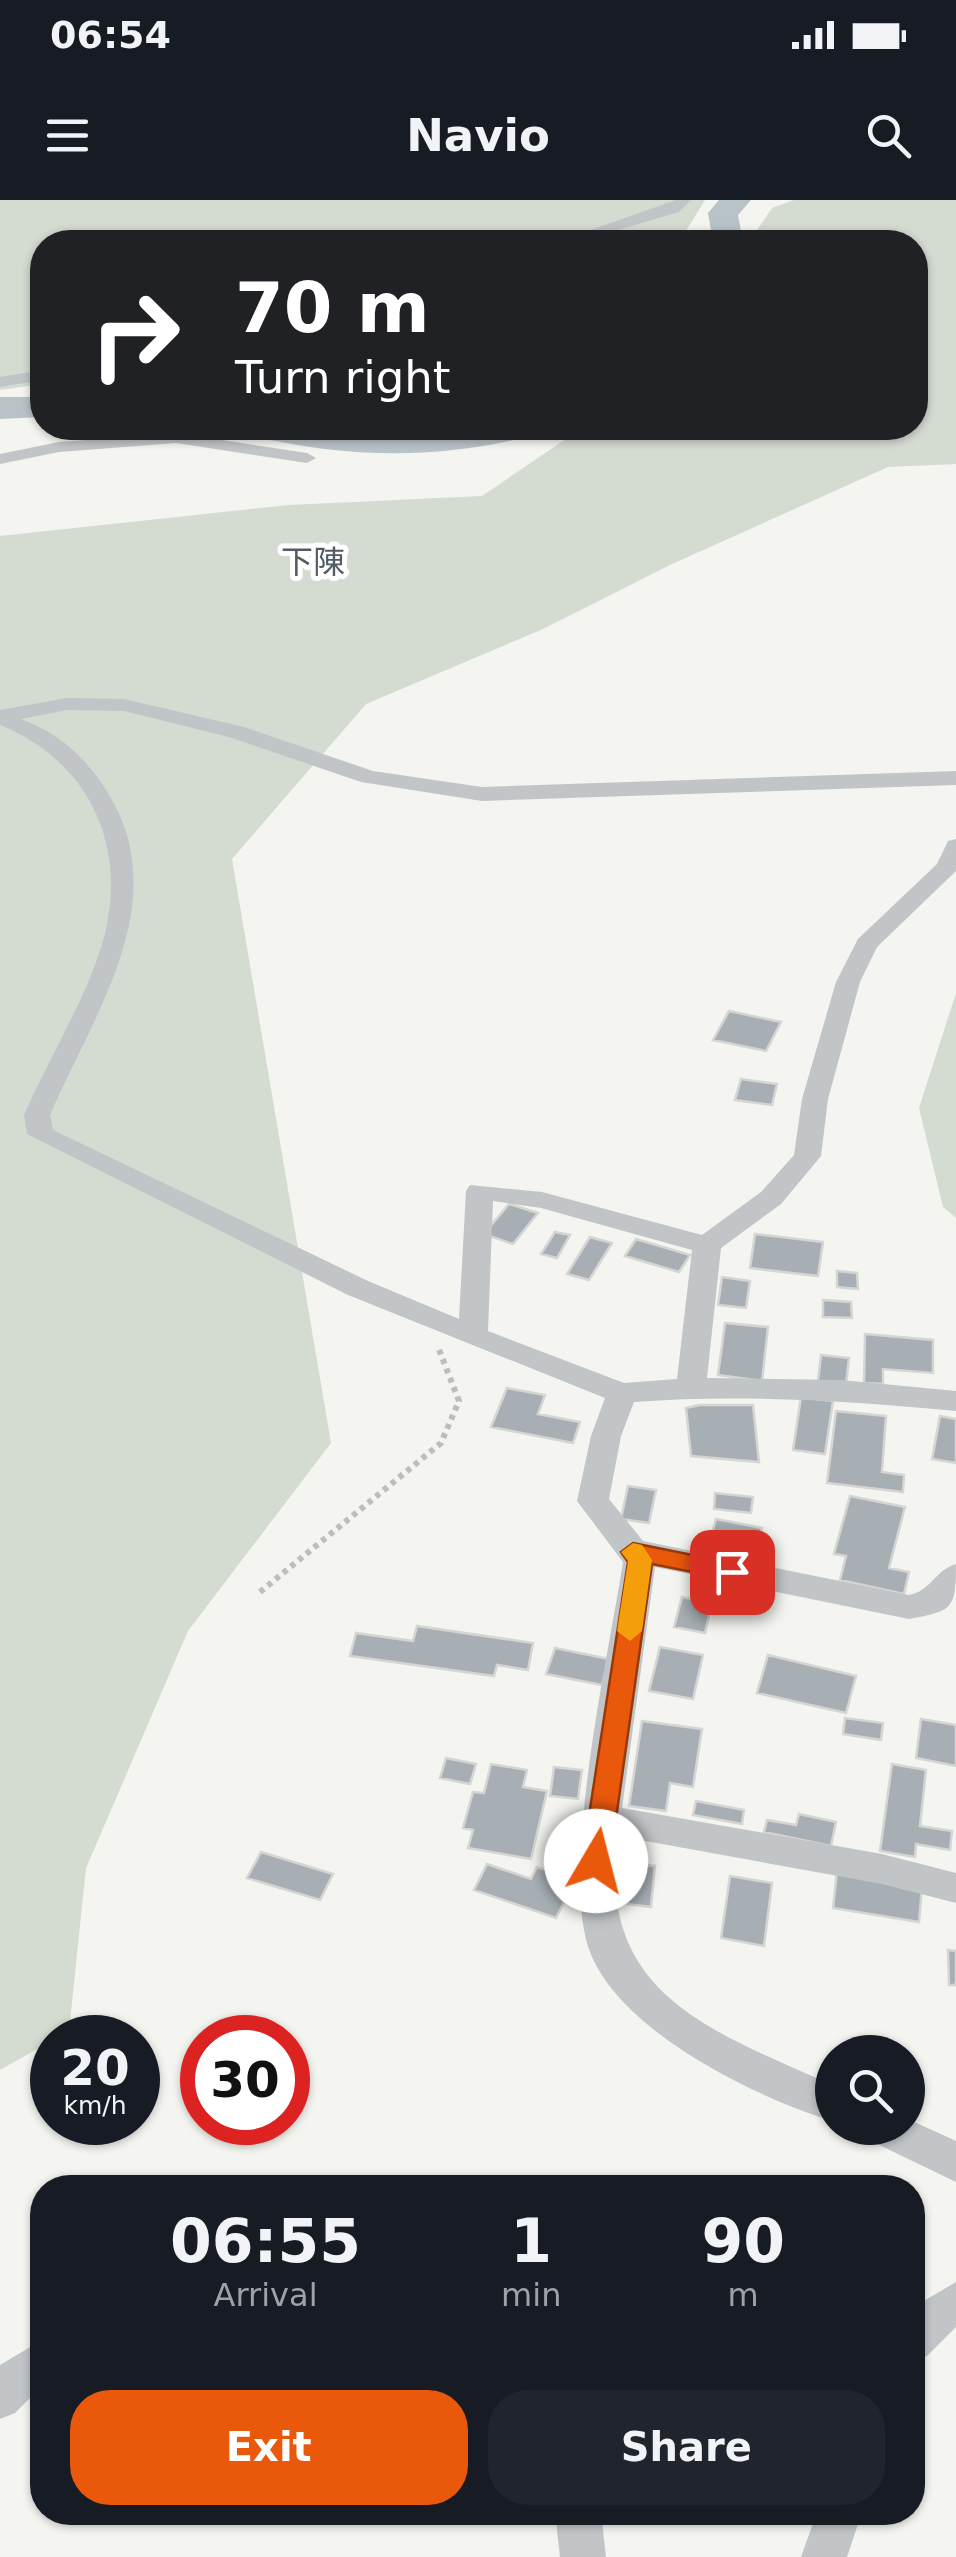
<!DOCTYPE html>
<meta charset="utf-8">
<style>
body{margin:0;font-family:"DejaVu Sans","Noto Sans JP",sans-serif;background:#20242c;color:#f1f3f6;height:100vh;display:flex;flex-direction:column;font-size:38px;white-space:nowrap}
*{box-sizing:border-box;margin:0}
p{font-size:32px;color:#9ea1a6}
.icon{flex:none;width:55px;height:55px;fill:none;stroke:currentColor;stroke-width:2;stroke-linecap:round;stroke-linejoin:round}
.map{position:relative;flex:1;overflow:hidden}
.drawer{position:absolute;left:30px;top:1975px;width:895px;height:350px;display:flex;flex-direction:column;background:#171b24;border-radius:40px;box-shadow:0 2px 8px #0004}
.drawer>*{flex:none}
.hud{position:absolute;left:30px;top:30px;width:898px;height:210px;border-radius:40px;box-shadow:0 2px 8px #0004;background:#202124;color:#fff;overflow:hidden}
.buttons{position:absolute;left:815px;top:1835px;display:grid;gap:20px}
.buttons a{display:grid;place-items:center;width:110px;height:110px;border-radius:50%;background:#171b24;box-shadow:0 2px 8px #0004;font-size:50px}
.speed{position:absolute;left:30px;top:1815px;display:flex;gap:20px;font-size:50px;font-weight:700;text-align:center}
.speed>*{display:grid;place-content:center;width:130px;height:130px;border-radius:50%;background:#171b24;box-shadow:0 2px 8px #0004;line-height:1}
.speed small{font-size:25px;font-weight:400}
.speed .limit{border:15px solid #d22;background:#fff;color:#111}
.pin{position:absolute;display:grid;place-items:center;width:85px;height:85px;color:#fff;margin:-42px;border-radius:20px;box-shadow:0 5px 15px #0006}
.me{position:absolute;width:110px;margin:-55px;rotate:8deg;stroke-linejoin:round;filter:drop-shadow(0 0 8px #0008)}
.turn{display:flex;align-items:center;gap:35px;height:210px;padding:0 40px;font-size:45px}
.turn .icon{width:130px;height:130px;stroke-width:2.5}
.turn b{display:block;font-size:70px;line-height:85px}
.eta{display:flex;justify-content:space-evenly;align-items:center;height:170px;text-align:center}
.eta b{font-size:60px;font-weight:700;line-height:70px}
.action{display:flex;gap:20px;margin-top:auto;padding:20px 40px}
.action a{flex:1;height:115px;border-radius:40px;background:#ea580c;color:#fff;font-size:40px;font-weight:700;line-height:115px;text-align:center}
.action a+a{background:#20242c;color:#f1f3f6}
.status{display:flex;justify-content:space-between;align-items:center;height:70px;padding:0 50px;background:#171b24;direction:ltr}
.status svg{height:28px;fill:currentColor}
header{display:flex;justify-content:space-between;align-items:center;height:130px;padding:0 40px;background:#171b24;font-size:45px;font-weight:700}
.map>svg:first-child{display:block}
.green{fill:#d4dbd1}
.lines{fill:none;stroke-linecap:round;stroke-linejoin:round}
.river{fill:#b8c3c7;fill-rule:evenodd}
.building{fill:#a7afb4;stroke:#d5d5d3;stroke-width:2.5}
.path{stroke:#bbbdbf;stroke-width:6;stroke-dasharray:5 5;stroke-linecap:butt}
.street{fill:#c1c5c8;fill-rule:evenodd}
.route{fill:#ea580c;stroke:#983908;stroke-width:2.5}
.slow{fill:#f59e0b}
.labels{text-anchor:middle;dominant-baseline:central;stroke-width:10;stroke-linejoin:round;paint-order:stroke}
.far-quarter-label{font-size:32px;fill:#515c65;stroke:#fff}
</style>
<div class="status"><b>06:54</b><svg viewBox="0 0 49 12"><path d="M0 12V9h3v3zM5 12V6h3v6zM10 12V3h3v9zM15 12V0h3v12zM26 1h20v11H26zM47 4h2v5h-2z"/></svg></div>
<header><svg class="icon" aria-label="menu" viewBox="0 0 24 24"><path d="M4 6h16M4 12h16M4 18h16"/></svg>Navio<svg class="icon" aria-label="search" viewBox="0 0 24 24"><circle cx="10" cy="10" r="6"/><path d="M15 15l6 6"/></svg></header>
<div class="map">
<svg width="956" height="2357" viewBox="0 0 956 2357">
<rect width="100%" height="100%" fill="#f4f4f0"/>
<path class="green" d="M0 0H705L679 42H42V184L0 190Z
M794 0H956V264L888 267 672 364 543 429 366 504 232 659 331 1243 188 1431 86 1668 69 1831 0 1870V336L289 305 482 296 582 228H915V42H749L772 8Z
M956 793V1018L943 1007 919 908Z"/>
<g class="lines">
<path class="river" d="M719 0H751L738 15 743 42H713L708 13Z
M0 197H42V217L0 219Z
M248 228 424 232 535 228 530 236C439 260 345 258 253 236Z"/>
</g>
<path class="building" d="M729 811 781 822 766 851 713 840Z
M741 879 777 884 772 905 735 900Z
M509 1004 538 1013 513 1044 484 1034Z
M555 1032 570 1035 557 1058 541 1054Z
M755 1034 823 1042 818 1076 750 1068Z
M590 1037 612 1043 589 1080 567 1074Z
M636 1039 690 1055 679 1072 625 1056Z
M837 1071 857 1073 858 1089 837 1087Z
M722 1077 750 1081 746 1108 718 1105Z
M823 1100 851 1102 852 1118 823 1117Z
M725 1123 768 1127 762 1181 718 1175Z
M865 1134 933 1140V1173L883 1169V1184L864 1183Z
M821 1155 849 1158 846 1185 818 1181Z
M507 1188 545 1195 538 1214 580 1222 573 1243 491 1227Z
M801 1197 833 1201 825 1254 793 1250Z
M700 1205H753L759 1262 691 1256 686 1208Z
M836 1211 886 1216 882 1272 904 1275 903 1292 827 1283Z
M940 1216 956 1219V1263L932 1259Z
M628 1286 656 1290 649 1323 621 1319Z
M715 1293 753 1297 751 1313 714 1309Z
M850 1296 905 1307 889 1368 909 1372 904 1394 840 1380 846 1356 834 1354Z
M716 1319 762 1328 758 1346 711 1337Z
M682 1397 712 1403 705 1433 674 1427Z
M417 1426 533 1443 528 1470 497 1465 494 1476 350 1456 356 1433 413 1441Z
M660 1447 703 1455 693 1499 649 1491Z
M555 1448 609 1459 602 1485 546 1474Z
M768 1455 856 1476 846 1513 757 1493Z
M845 1518 883 1523 881 1540 843 1534Z
M921 1519 956 1525V1566L916 1558Z
M642 1521 702 1529 693 1587 670 1583 666 1611 629 1606Z
M446 1558 476 1564 470 1584 440 1578Z
M491 1564 527 1570 523 1587 547 1591 531 1659 468 1648 473 1630 463 1628 473 1592 484 1593Z
M892 1564 926 1570 920 1626 952 1631 950 1650 916 1644 915 1657 880 1651Z
M554 1567 582 1570 578 1599 550 1596Z
M696 1601 744 1610 742 1624 693 1615Z
M799 1614 836 1622 831 1646 764 1632 767 1620 796 1625Z
M261 1652 333 1674 320 1700 247 1678Z
M487 1664 531 1679 537 1667 575 1680 556 1718 474 1690Z
M631 1664 655 1666 651 1707 627 1704Z
M837 1672 922 1686 919 1722 833 1708Z
M730 1676 772 1683 764 1746 721 1738Z
M948 1750 956 1751V1785H949Z"/>
<g class="lines">
<path class="path" d="M260 1392 441 1243 459 1201 438 1147"/>
<path class="street" d="M676 0H691L679 12 577 42H556Z
M42 170V180L0 187V177Z
M176 233 307 253 316 258 307 263 176 243 59 252 0 264V254L59 242Z
M67 498 124 499 244 527 373 571 482 587 956 571V585L482 601 361 582 229 537 124 511 67 510 21 519C61 534 89 560 111 598 173 705 92 817 50 915L53 930 368 1081 459 1119 466 991 470 985 542 992 702 1035 761 992 794 955 802 899 836 782 858 739 937 664 948 641 956 639V671L877 747 860 782 828 899 821 956 781 1004 721 1048 707 1178 841 1180 956 1191V1211C848 1201 742 1194 634 1202L621 1236 609 1299 643 1341 909 1395C931 1391 935 1370 956 1364 956 1409 953 1411 909 1419L655 1367 622 1608 882 1654 956 1673V1703L882 1684 618 1636C595 1795 713 1831 832 1885V1921C755 1897 621 1832 590 1752 559 1672 609 1454 623 1362L577 1301 591 1236 605 1198 348 1095 27 934 24 915C48 861 80 809 99 754 132 657 96 564 0 525V510ZM493 1001 541 1008 692 1050 677 1179 624 1183 488 1131Z
M908 1919 956 1941V1982L871 1941 865 1928H908Z
M956 2082V2127L927 2156 912 2161V2108Z
M42 2140V2186L15 2213 0 2219V2165Z
M555 2312H601L606 2357H560Z
M817 2312H862L847 2357H801Z"/>
</g>
<path class="route" d="M633 1343 732 1363 744 1372 732 1380 652 1364 610 1661 606 1669H586L582 1661 628 1362 621 1352Z"/>
<path class="slow" d="M633 1343 642 1345 652 1360 642 1431 630 1441 617 1431 628 1361 621 1352Z"/>
<g class="labels">
<g class="far-quarter-label">
<text x="313" y="362">下陳</text>
</g>
</g>
</svg>
<div class="buttons">
<a><svg class="icon" aria-label="search" viewBox="0 0 24 24"><circle cx="10" cy="10" r="6"/><path d="M15 15l6 6"/></svg></a>
</div>
<div class="speed"><div>20<small>km/h</small></div><div class="limit">30</div></div>
<div class="pin" style="left:732px;top:1372px;background:#d93025"><svg class="icon" aria-label="arrive" viewBox="0 0 24 24"><path d="M6 21V4h12l-3 4 3 4H6"/></svg></div>
<svg class="me" style="left:596px;top:1661px" viewBox="-20 -20 40 40"><circle r="19" fill="#fff"/><path d="M0-13L10 11 0 6-10 11z" fill="#ea580c"/></svg>
<div class="hud">
<div class="turn"><svg class="icon" aria-label="right" viewBox="0 0 24 24"><path d="M7 20v-9h11M14 6l5 5-5 5"/></svg><div><b>70 m</b>Turn right</div></div>
</div>
<section class="drawer">
<div class="eta">
<div><b>06:55</b><p>Arrival</p></div>
<div><b>1</b><p>min</p></div>
<div><b>90</b><p>m</p></div>
</div>
<div class="action"><a>Exit</a><a>Share</a></div>
</section>
</div>
